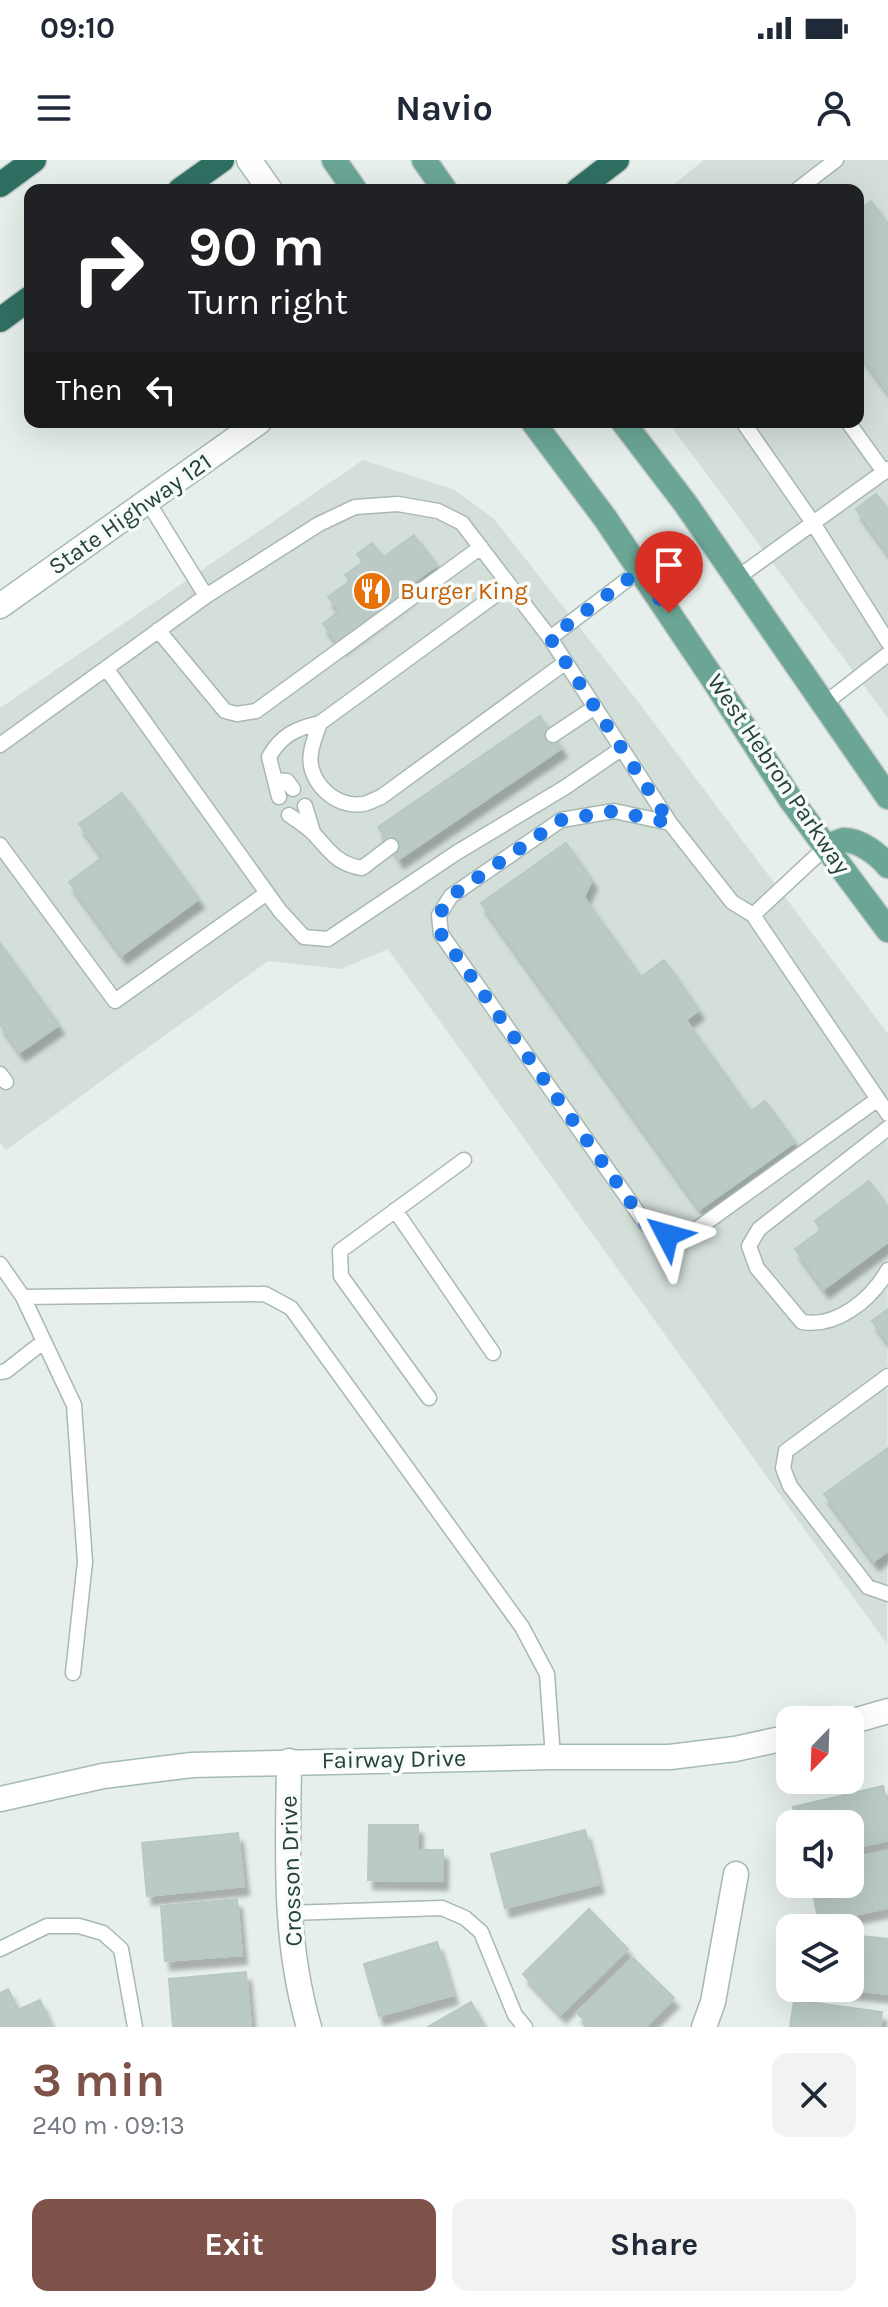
<!DOCTYPE html>
<meta charset="utf-8">
<style>
body{margin:0;font-family:Karla,sans-serif;background:#f2f2f3;color:#1f2937;height:100vh;display:flex;flex-direction:column;font-size:30px;white-space:nowrap}
*{box-sizing:border-box;margin:0}
p{font-size:26px;color:#747a83}
.icon{flex:none;width:44px;height:44px;fill:none;stroke:currentColor;stroke-width:2;stroke-linecap:round;stroke-linejoin:round}
.map{position:relative;height:1867px;overflow:hidden}
.side{display:flex;flex-direction:column;background:#fff;flex:1}
.side>*{flex:none}
.top-card{position:absolute;left:24px;top:24px;width:840px;height:244px;border-radius:16px;box-shadow:0 8px 32px #0002;background:#202124;color:#fff;overflow:hidden}
.needle{width:52px;rotate:203deg}
.buttons{position:absolute;left:776px;top:1546px;display:grid;gap:16px}
.buttons a{display:grid;place-items:center;width:88px;height:88px;border-radius:16px;background:#fff;box-shadow:0 8px 32px #0002;font-size:40px}
.pin{position:absolute;display:grid;place-items:center;width:68px;height:68px;color:#fff;margin:-82px -34px;border-radius:50% 50% 50% 0;rotate:-45deg;box-shadow:0 0 8px #0007}
.pin .icon{rotate:45deg}
.me{position:absolute;width:88px;margin:-44px;rotate:309deg;stroke-linejoin:round;filter:drop-shadow(0 0 6px #0008)}
.turn{display:flex;align-items:center;gap:28px;height:168px;padding:0 32px;font-size:36px}
.turn .icon{width:104px;height:104px;stroke-width:2.5}
.turn b{display:block;font-size:56px;line-height:68px}
.then{display:flex;align-items:center;height:76px;padding:0 32px;background:#0003;gap:16px;font-size:30px}
.round{display:grid;place-items:center;flex:none;width:84px;height:84px;border-radius:16px;background:#f2f2f3}
.overview{display:flex;align-items:center;justify-content:space-between;height:136px;padding:0 32px}
h1{font-size:48px;font-weight:700;line-height:60px;color:#7f5249}
.cta{display:flex;gap:16px;margin-top:auto;padding:16px 32px}
.cta a{flex:1;height:92px;border-radius:16px;background:#7f5249;color:#fff;font-size:32px;font-weight:700;line-height:92px;text-align:center}
.cta a+a{background:#f2f2f3;color:#1f2937}
.status{display:flex;justify-content:space-between;align-items:center;height:56px;padding:0 40px;background:#fff;direction:ltr}
.status svg{height:22px;fill:currentColor}
header{display:flex;justify-content:space-between;align-items:center;height:104px;padding:0 32px;background:#fff;font-size:36px;font-weight:700}
.map>svg:first-child{display:block}
.built{fill:#d4dfda}
.building{fill:#bbcac4;stroke:#b8c9c2;stroke-width:2;filter:url(#shadow)}
.lines{fill:none;stroke-linecap:round;stroke-linejoin:round}
.lane-casing{stroke:#a8b8b2;stroke-width:17}
.street-casing{stroke:#a8b8b2;stroke-width:27}
.secondary-casing{stroke:#a4bbb3;stroke-width:27}
.primary-casing{stroke:#c2cac8;stroke-width:27}
.highway-casing{stroke:#c2cac8;stroke-width:27}
.lane{stroke:#fff;stroke-width:14}
.street{stroke:#fff;stroke-width:24}
.secondary{stroke:#fff;stroke-width:24}
.primary{stroke:#6aa596;stroke-width:24}
.highway{stroke:#2f6f62;stroke-width:24}
.route{stroke:#1a73e8;stroke-width:14;stroke-dasharray:0 25.2}
.labels{text-anchor:middle;dominant-baseline:central;stroke-width:7;stroke-linejoin:round;paint-order:stroke}
.street-label{font-size:24px;fill:#24423a;stroke:#f7fbf9}
.food-label{font-size:24px;fill:#c56008;stroke:#f7fbf9;text-anchor:start}
</style>
<div class="status"><b>09:10</b><svg viewBox="0 0 49 12"><path d="M0 12V9h3v3zM5 12V6h3v6zM10 12V3h3v9zM15 12V0h3v12zM26 1h20v11H26zM47 4h2v5h-2z"/></svg></div>
<header><svg class="icon" aria-label="menu" viewBox="0 0 24 24"><path d="M4 6h16M4 12h16M4 18h16"/></svg>Navio<svg class="icon" aria-label="person" viewBox="0 0 24 24"><circle cx="12" cy="8" r="4"/><path d="M4 21q1-7 8-7t8 7"/></svg></header>
<div class="map">
<svg width="888" height="1867" viewBox="0 0 888 1867">
<defs>
<filter id="shadow"><feDropShadow dx="5" dy="9" stdDeviation="2" flood-color="#0004"/></filter>
</defs>
<rect width="100%" height="100%" fill="#e6efeb"/>
<path class="built" d="M704 0H888V558L668 262H858V30H667Z
M363 300 455 330 494 359 636 539 888 874 887 1484 388 789 341 809 268 801 6 990 0 983V548Z"/>
<path class="building" d="M871 41 888 64V232L858 191V51Z
M876 334 888 349V393L856 349Z
M414 375 437 405 406 428 410 433 340 486 323 464 339 451 328 437 350 421 345 415 363 402 357 394 372 383 384 397Z
M540 556 562 588 399 699 378 667Z
M122 633 199 739 122 795 69 722 103 697 79 664Z
M566 683 592 720 584 737 641 817 664 800 699 850 686 860 751 951 765 941 795 982 700 1049 481 743Z
M0 783 59 865 20 892 0 864Z
M869 1021 888 1047V1082L824 1129 795 1089 821 1070 815 1061Z
M888 1149V1182L872 1161Z
M888 1288V1391L874 1401 824 1334Z
M883 1626 888 1649V1680L850 1689V1664H797L793 1647Z
M369 1665H418V1690H443V1721L368 1720Z
M585 1670 599 1724 505 1748 491 1694Z
M238 1673 244 1726 147 1736 142 1683Z
M888 1691V1748L819 1762 811 1724H850V1699Z
M237 1739 242 1795 165 1801 161 1746Z
M589 1749 628 1789 561 1854 523 1814Z
M850 1775 888 1779V1834L831 1828H850Z
M437 1782 453 1835 379 1856 364 1804Z
M633 1798 674 1838 645 1867H591L577 1853Z
M246 1812 251 1866 173 1867 169 1819Z
M8 1829 18 1850 40 1840 52 1867H0V1833Z
M794 1840 882 1852 880 1867H790Z
M471 1842 485 1867H428Z"/>
<g class="lines">
<defs>
<path id="lane" d="M797 30 836 0
M743 262 813 363 888 309
M848 262 884 312
M148 342 206 436 319 364 355 347 398 344 438 351 462 363 550 478 670 663 732 742 753 755
M737 418 813 363 888 482
M158 470 225 551 237 554 256 551 481 387
M550 478 640 410
M106 508 280 751 304 777 328 779 456 693 564 628 621 589
M824 544 888 494
M320 563C317 572 312 583 311 593 306 620 335 649 363 644 369 643 375 639 381 637L566 502
M553 575 595 547
M0 585 206 436
M275 620 287 621 293 629
M279 637 269 597C281 575 297 568 320 563L509 425
M305 646 313 672
M289 655C298 661 308 667 315 675 331 693 338 704 362 708L391 686
M670 663 614 651 561 660 451 736 439 755 441 774 646 1064 667 1075 690 1074 878 939
M0 685 115 841 267 733
M826 687 753 755 888 954
M0 914 6 922
M888 968 759 1069 749 1086 757 1108 802 1162C836 1168 871 1140 888 1110
M395 1050 493 1193
M0 1104 23 1137 74 1245 85 1402 73 1513
M23 1137 265 1134 291 1148 522 1467 547 1514 553 1597
M0 1212 6 1211 43 1182
M888 1216 786 1291 783 1308 790 1326 868 1427 888 1434
M429 1238 341 1116 340 1091 464 1000
M288 1753 442 1748 465 1758 481 1772 515 1855 525 1867
M0 1789 47 1766H79L103 1773 121 1789 135 1867"/>
<path id="street" d="M289 1601C288 1692 283 1778 309 1867
M704 1867 713 1842 736 1714"/>
<path id="secondary" d="M249 0 270 30
M0 446 259 262
M850 1562 888 1551
M0 1639 103 1616 192 1605 553 1597H670L735 1589 790 1577"/>
<path id="primary" d="M334 0 355 30
M424 0 445 30
M533 262 605 358 713 519 791 640 888 770
M623 262 685 343 888 637
M826 687C831 685 839 681 844 680 860 680 879 695 888 706"/>
<path id="highway" d="M0 25 34 0
M180 30 222 0
M578 30 617 0
M0 160 30 138"/>
</defs>
<use href="#lane" class="lane-casing"/>
<use href="#street" class="street-casing"/>
<use href="#secondary" class="secondary-casing"/>
<use href="#primary" class="primary-casing"/>
<use href="#highway" class="highway-casing"/>
<use href="#lane" class="lane"/>
<use href="#street" class="street"/>
<use href="#secondary" class="secondary"/>
<use href="#primary" class="primary"/>
<use href="#highway" class="highway"/>
</g>
<g class="lines">
<path class="route" d="M667 1075 646 1064 441 774 439 755 451 736 561 660 614 651 670 663 550 478 640 410 669 453"/>
</g>
<defs>
<symbol id="restaurant-disc" viewBox="-11 -11 22 22"><circle r="9.5" fill="#e8710a" stroke="#f7fbf9"/><path d="M-5-6h1v4h1v-4h1v4h1v-4h1v5L-1.5 .5V6h-2V.5L-5-1ZM5-6V6H3V1.5H1.5Q1.5-4 5-6Z" fill="#fff"/></symbol>
</defs>
<g fill-rule="evenodd">
<use href="#restaurant-disc" x="350" y="409" width="44" height="44"/>
</g>
<g class="labels">
<g class="street-label">
<text transform="translate(130 354) rotate(-35)">State Highway 121</text>
<text transform="translate(779 614) rotate(56)">West Hebron Parkway</text>
<text transform="translate(394 1599) rotate(-1)">Fairway Drive</text>
<text transform="translate(291 1711) rotate(-92)">Crosson Drive</text>
</g>
<g class="food-label">
<text x="400" y="431">Burger King</text>
</g>
</g>
</svg>
<div class="buttons">
<a><svg class="needle" viewBox="-14 -14 28 28"><path d="M0-13l5 13h-10z" fill="#e53935"/><path d="M0 13l5-13h-10z" fill="#747a83"/></svg></a>
<a><svg class="icon" aria-label="sound" viewBox="0 0 24 24"><path d="M4 9h4l5-4v14l-5-4H4zM17 9q2 3 0 6"/></svg></a>
<a><svg class="icon" aria-label="layers" viewBox="0 0 24 24"><path d="M12 4l9 5-9 5-9-5zM3 14l9 5 9-5"/></svg></a>
</div>
<div class="pin" style="left:669px;top:453px;background:#d93025"><svg class="icon" aria-label="arrive" viewBox="0 0 24 24"><path d="M6 21V4h12l-3 4 3 4H6"/></svg></div>
<svg class="me" style="left:667px;top:1075px" viewBox="-20 -20 40 40"><path d="M0-17L14 15 0 8-14 15z" fill="#1a73e8" stroke="#fff" stroke-width="4"/></svg>
<div class="top-card">
<div class="turn"><svg class="icon" aria-label="right" viewBox="0 0 24 24"><path d="M7 20v-9h11M14 6l5 5-5 5"/></svg><div><b>90 m</b>Turn right</div></div>
<div class="then">Then<svg class="icon" aria-label="left" viewBox="0 0 24 24"><path d="M17 20v-9H6M10 6l-5 5 5 5"/></svg></div>
</div>
</div>
<section class="side">
<div class="overview"><div><h1>3 min</h1><p>240 m · 09:13</p></div><a class="round"><svg class="icon" aria-label="close" viewBox="0 0 24 24"><path d="M6 6l12 12M18 6L6 18"/></svg></a></div>
<div class="cta"><a>Exit</a><a>Share</a></div>
</section>
